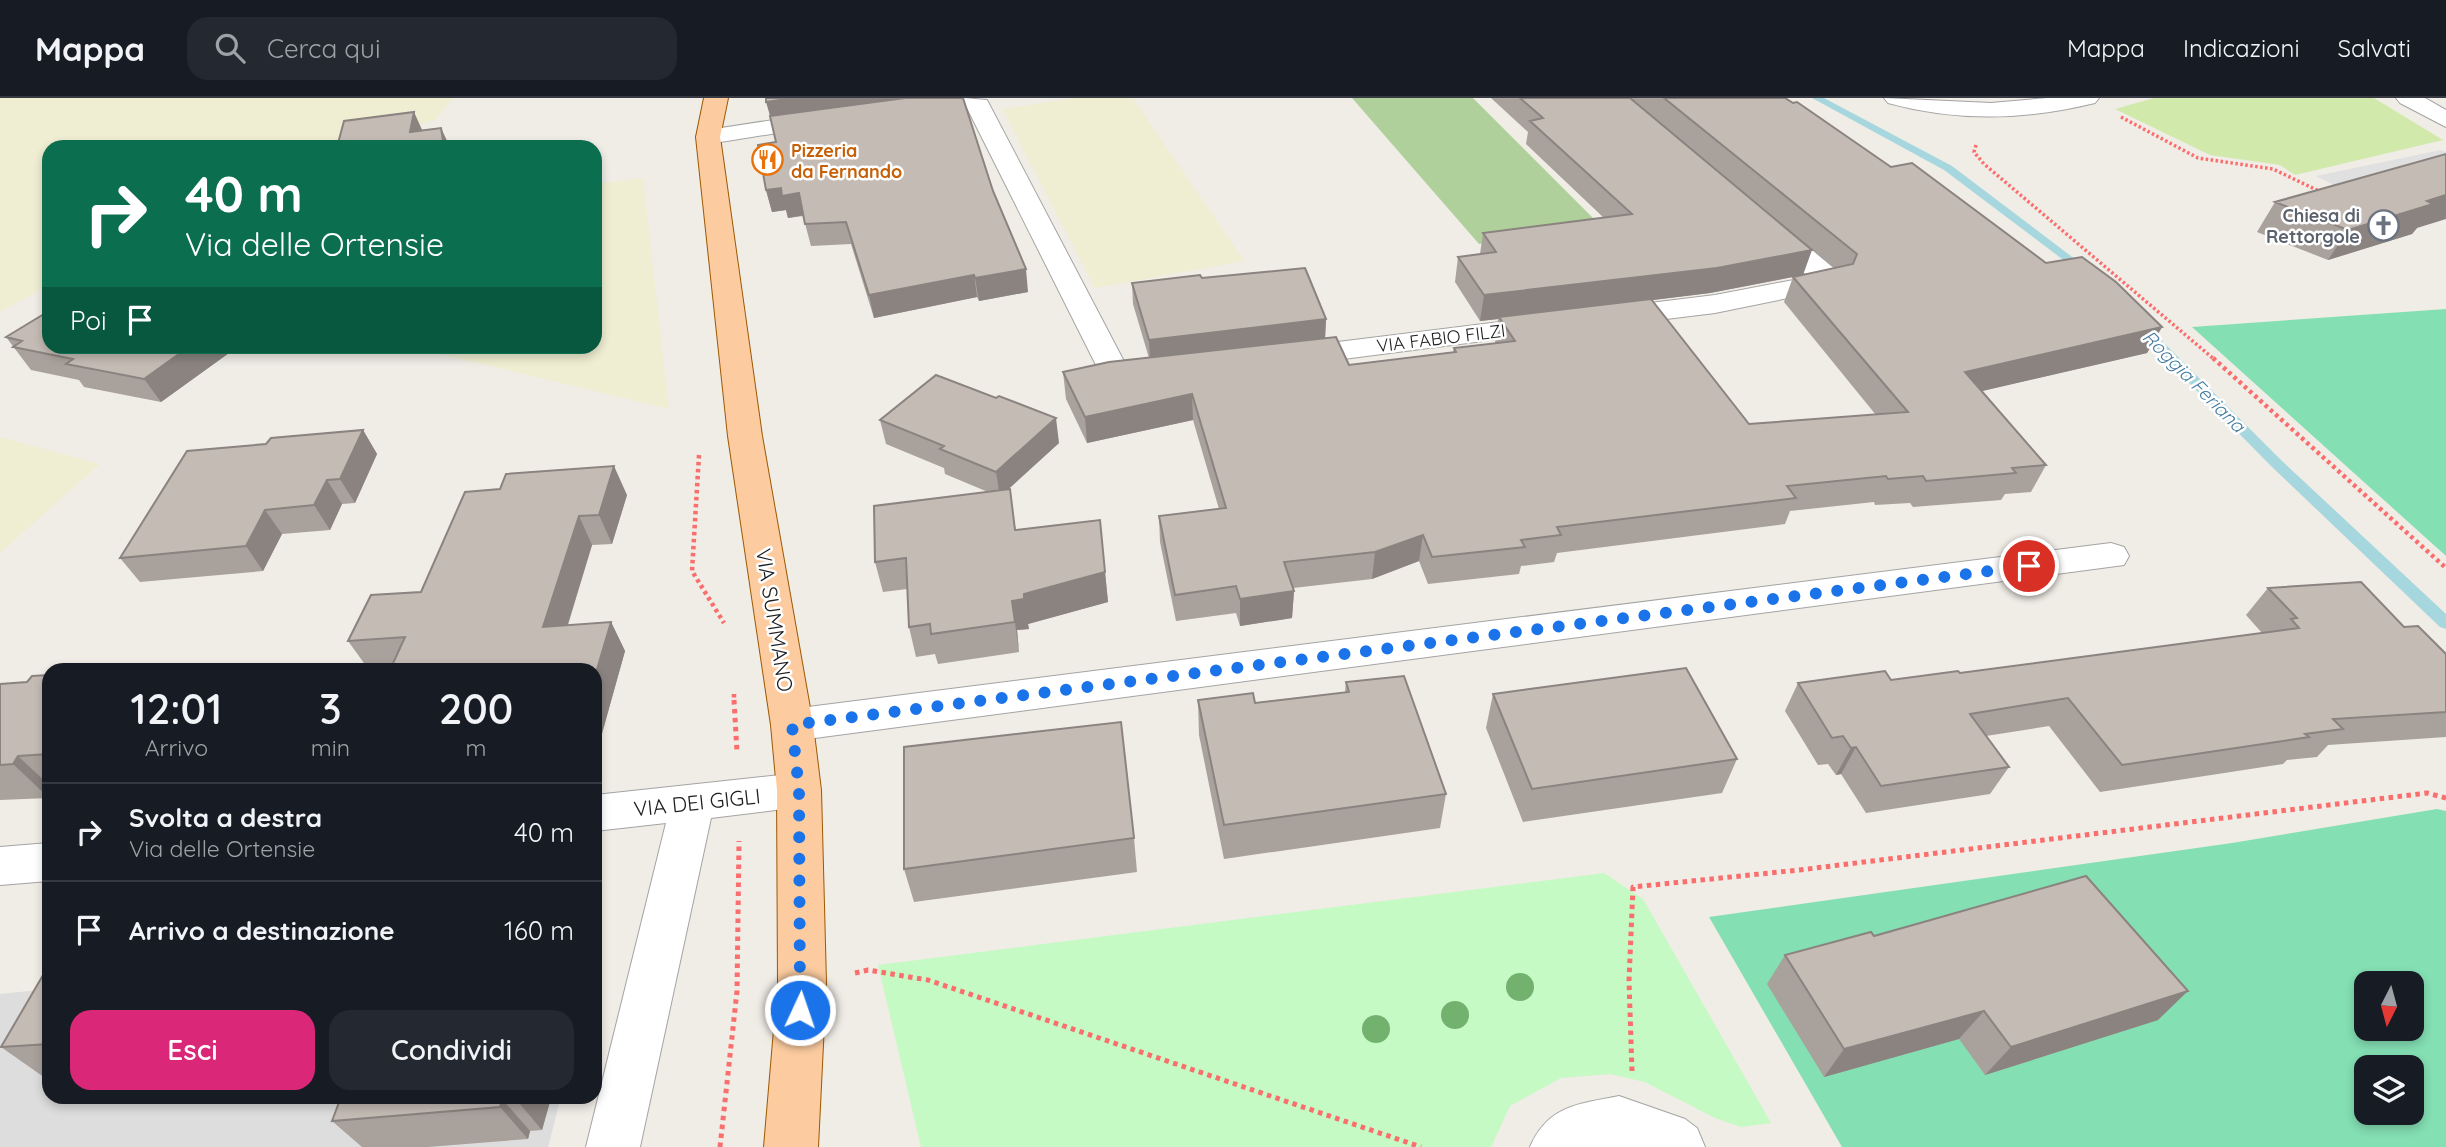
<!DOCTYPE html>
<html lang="it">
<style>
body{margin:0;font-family:Quicksand,sans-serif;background:#242831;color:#f1f3f6;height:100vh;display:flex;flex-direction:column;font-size:26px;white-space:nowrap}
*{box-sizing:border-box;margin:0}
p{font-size:23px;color:#9ea1a6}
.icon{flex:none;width:38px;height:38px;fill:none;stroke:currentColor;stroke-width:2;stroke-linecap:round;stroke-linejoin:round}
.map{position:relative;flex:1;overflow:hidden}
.sheet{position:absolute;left:42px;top:565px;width:560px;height:441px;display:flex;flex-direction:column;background:#171b24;border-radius:21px;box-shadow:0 4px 10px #0003}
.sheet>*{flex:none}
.hud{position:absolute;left:42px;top:42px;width:560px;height:214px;border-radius:21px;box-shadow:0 4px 10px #0003;background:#0b6e4f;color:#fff;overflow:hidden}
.needle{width:46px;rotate:186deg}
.controls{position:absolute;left:2354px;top:873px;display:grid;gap:14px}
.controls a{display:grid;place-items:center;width:70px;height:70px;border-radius:14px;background:#171b24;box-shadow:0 4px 10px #0003;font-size:35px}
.pin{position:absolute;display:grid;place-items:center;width:60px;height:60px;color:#fff;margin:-30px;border:4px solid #fff;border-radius:50%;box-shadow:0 2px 7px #0007}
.me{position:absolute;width:77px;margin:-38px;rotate:3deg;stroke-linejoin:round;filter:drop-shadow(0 0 5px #0008)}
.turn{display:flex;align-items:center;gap:24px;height:147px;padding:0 28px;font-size:32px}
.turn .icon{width:91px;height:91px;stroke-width:2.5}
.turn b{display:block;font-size:49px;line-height:60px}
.then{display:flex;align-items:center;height:66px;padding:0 28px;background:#0003;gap:14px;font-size:26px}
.eta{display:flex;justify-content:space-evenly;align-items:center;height:119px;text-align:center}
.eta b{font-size:42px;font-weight:600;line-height:49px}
.primary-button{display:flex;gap:14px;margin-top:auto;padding:14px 28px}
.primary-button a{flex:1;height:80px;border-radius:21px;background:#db2777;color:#fff;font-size:28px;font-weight:600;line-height:80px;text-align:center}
.primary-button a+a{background:#242831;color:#f1f3f6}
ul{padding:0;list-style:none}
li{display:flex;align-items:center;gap:21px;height:98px;padding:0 28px;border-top:2px solid #363941}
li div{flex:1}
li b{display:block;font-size:26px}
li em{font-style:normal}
header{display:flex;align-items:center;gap:42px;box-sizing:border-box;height:98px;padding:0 35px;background:#171b24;border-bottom:2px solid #363941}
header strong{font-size:33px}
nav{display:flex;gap:38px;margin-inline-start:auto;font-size:24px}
.search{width:490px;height:63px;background:#242831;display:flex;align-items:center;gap:18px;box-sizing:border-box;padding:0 24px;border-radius:21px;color:#9ea1a6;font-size:26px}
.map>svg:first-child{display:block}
.residential{fill:#dedddd}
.farmland{fill:#efeed2}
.grass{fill:#d1eaac}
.forest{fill:#b0d09b}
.park{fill:#c5fac4}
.pitch{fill:#84dfb3;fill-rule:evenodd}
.parking{fill:#e0e0e0}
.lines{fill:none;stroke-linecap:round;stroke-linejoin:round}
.stream{fill:#a7d7de;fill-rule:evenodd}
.minor-casing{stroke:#a4a4a4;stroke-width:2}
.major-casing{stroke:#9c5900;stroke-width:2}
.path-far2{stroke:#fa6e6d;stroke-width:3.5;stroke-dasharray:2.5 2.5;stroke-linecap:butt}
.path-far1{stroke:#fa6e6d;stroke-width:4.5;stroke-dasharray:3.5 3.5;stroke-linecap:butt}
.path{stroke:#fa6e6d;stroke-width:5;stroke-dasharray:4.5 4.5;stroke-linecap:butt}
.minor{fill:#fff;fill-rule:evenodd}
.major{fill:#fccb9f;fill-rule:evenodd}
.tree{fill:#73b16e}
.wall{fill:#a9a19c;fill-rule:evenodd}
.shaded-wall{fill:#8a837f}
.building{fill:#c5bbb5;stroke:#8a837f;stroke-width:2}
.route{stroke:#1a73e8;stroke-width:12;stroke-dasharray:0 21.6}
.labels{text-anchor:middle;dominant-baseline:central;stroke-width:5;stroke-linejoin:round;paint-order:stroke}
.far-food-label{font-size:18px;font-weight:bold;fill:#c56008;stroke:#fff;text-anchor:start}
.far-worship-label{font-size:18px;font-weight:bold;fill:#5b616d;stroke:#fff;text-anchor:end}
.far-street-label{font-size:18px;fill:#202020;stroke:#fff}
.far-water-label{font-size:19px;font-style:italic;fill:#457ca1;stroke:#fff}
.street-label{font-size:21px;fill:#202020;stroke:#fff}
</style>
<header>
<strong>Mappa</strong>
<div class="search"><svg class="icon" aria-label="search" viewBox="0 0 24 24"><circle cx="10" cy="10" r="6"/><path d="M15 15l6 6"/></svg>Cerca qui</div>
<nav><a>Mappa</a><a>Indicazioni</a><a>Salvati</a></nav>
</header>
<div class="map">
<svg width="2446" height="1049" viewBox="0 0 2446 1049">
<rect width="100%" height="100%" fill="#f0ece6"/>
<path class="residential" d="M49 891V999H561L548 1049H0V896Z"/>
<path class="farmland" d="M0 0H454L434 23 317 49H49V187L0 214Z
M1073 0H1133L1244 163 1095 190 1002 11Z
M643 80 669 311 411 249 595 248V86Z
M0 339 100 366 0 455Z"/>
<path class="grass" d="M2154 0H2374L2443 42 2295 77 2280 67 2210 57 2115 11Z"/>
<path class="forest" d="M1352 0H1473L1599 126 1479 146Z"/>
<path class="park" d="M1604 775 1643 801 1771 1025 1741 1029 1715 1020 1645 984 1610 976 1561 980 1510 1008 1491 1049H921L878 867Z"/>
<path class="pitch" d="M2446 211V458L2192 229Z
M2437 711 2446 713V1049H1842L1709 819 2232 745ZM2366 886H2412V931H2366ZM2366 970H2412V1015H2366Z"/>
<path class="parking" d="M2441 52 2446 54V95L2340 90 2316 78Z"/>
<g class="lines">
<path class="stream" d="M1812 0H1824L1952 68 2092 174 2090 176H2082L1944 72Z
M2139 223 2143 224 2281 362 2446 516V531L2440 529 2271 368 2135 230V224Z"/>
<defs>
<path id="minor" d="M964 0 987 2 1127 269 1153 267 1164 269 1169 276 1164 283 1117 289 1106 287 963 2Z
M1884 0 1991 5 2047 0H2099L2095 5C2026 22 1957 24 1888 5Z
M2396 0H2425L2446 12V29L2400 5Z
M825 14 834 16 837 21 834 26 708 46 699 44 696 39 699 34 708 32Z
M1767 121 1777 123 1842 177 1846 183 1842 189 1715 215 1609 228 1598 225 1594 219 1598 213 1609 210 1715 197 1809 179 1757 135 1753 129 1757 123Z
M1549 218 1560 221 1564 227 1560 233 1289 268 1278 266 1273 259 1278 252 1289 250Z
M2111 445 2124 449 2129 458 2124 467 792 643 777 638 771 627 777 616 792 611Z
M799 675 814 680 821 692 814 704 799 709 711 720 640 1049H586L666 725 595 733V697Z
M49 745V783L0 787V749Z
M1619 998 1685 1021 1697 1030 1705 1049H1530C1548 1007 1579 1006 1619 998Z"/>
<path id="major" d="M704 0H728L720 39 762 338 813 627 821 692 826 885 818 1049H764L778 885 777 692 771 627 728 338 696 39Z"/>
</defs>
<use href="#minor" class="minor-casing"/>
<use href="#major" class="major-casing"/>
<path class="path-far2" d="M2121 19 2198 60 2273 71 2323 95
M1976 47 1974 54 1984 66 2215 262"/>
<path class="path-far1" d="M2213 260 2446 470
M699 357 692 473 724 525
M734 596V603"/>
<path class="path" d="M734 602 737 654
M855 875 868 872 928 882 1421 1049
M1632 973 1629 883 1633 789 1799 772 2427 695 2446 700
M720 1049 737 893 739 743"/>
<use href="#minor" class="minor"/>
<use href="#major" class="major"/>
</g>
<g class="tree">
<circle cx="1520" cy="889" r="14"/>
<circle cx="1455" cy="917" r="14"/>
<circle cx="1376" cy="931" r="14"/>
</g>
<path class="wall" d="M766 0 993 93 1028 194 979 203 977 199 874 220 851 146 811 148 803 118 788 120 786 112 772 114 766 92 776 44Z
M1491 0H1630L1804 176 1834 170 1630 0H1785L1891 69 2046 165 2162 229 2147 255 1982 293 2046 367 2031 394 2005 396 2001 402 1913 409 1910 405 1875 407 1874 404 1790 413 1785 426 1557 455 1554 464 1521 468 1519 476 1428 486 1419 463 1372 481 1293 490 1294 493 1292 520 1240 528 1236 515 1176 523 1160 444 1159 418 1219 411 1193 322 1087 345 1066 301 1063 274 1149 260 1133 206 1132 185 1202 180 1326 221 1325 240 1349 267 1453 254 1454 250 1495 245 1498 221 1480 223 1455 184 1458 159 1480 156 1483 135 1604 120 1526 46 1528 34ZM1793 179 1784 204 1876 317 1749 326 1652 202 1710 195Z
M2275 104 2417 130 2412 136 2328 162 2257 134Z
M6 239 49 248H224L229 255 161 304 84 289 79 282 31 272Z
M880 322 1059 345 1008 391 1016 432 1105 474 1108 504 1028 526 1029 531 1017 532 1019 554 938 566 935 556 916 559 909 529 907 491 883 494 875 464 988 394 945 376 944 370 886 346Z
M363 332 377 356 355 405 342 406 330 432 282 436 263 473 140 484 120 460 266 346Z
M500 391 627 397 612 446 592 447 568 527 611 524 625 553 601 639 595 640V572L391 571 369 572 348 543 421 494Z
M2268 490 2404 529 2446 556V639L2328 647 2317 659 2287 662 2283 666 2100 694 2049 628 1986 638 2009 669 1990 696 1866 715 1841 676 1836 677 1828 666 1818 667 1785 613 1798 585 1891 582 1960 575 2262 535 2246 517Z
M49 577V700L0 702V586L27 584Z
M1346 584 1446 696 1440 730 1224 761 1199 637 1198 602 1255 605 1345 594Z
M1493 596 1737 661 1722 695 1523 724 1486 630Z
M1134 740 1137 774 914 804 904 771Z
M1874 838 2158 922 1985 977 1959 941 1824 979 1767 886 1785 857Z
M49 867V982H48L1 949Z
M341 999H554L551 1000 542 1032 530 1033 528 1041 428 1049H362L332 1023Z"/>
<path class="shaded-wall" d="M794 0H916L771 21 766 4Z
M414 14 428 45 410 34Z
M441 30 450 49H444Z
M781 90 799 95 805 117 788 120 786 112 772 114 766 92Z
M2446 97V121L2417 130 2412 136 2328 162 2348 132 2427 103Z
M1812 152 1803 177 1710 195 1500 221 1499 219 1498 221 1480 223 1484 197Z
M1026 171 1028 194 979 203 975 180Z
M974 177 977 199 874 220 869 197Z
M1326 221 1325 242 1150 264 1149 242Z
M2162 229 2147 255 1952 300 1965 274Z
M190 248H224L229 255 161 304 144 281Z
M1192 296 1193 322 1087 345 1085 319Z
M1056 320 1059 345 1000 399 996 374Z
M363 332 377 356 355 405 340 381Z
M614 368 627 397 612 446 599 417Z
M327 382 342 406 330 432 314 407Z
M265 412 282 436 263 473 246 448Z
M579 418 592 447 558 558 543 529Z
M1423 437 1419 463 1372 481 1375 454Z
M1105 474 1108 504 1028 526 1029 531 1017 532 1019 554 1012 503 1024 496Z
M1294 493 1292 520 1240 528V501Z
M611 524 625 553 601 639 595 628V578Z
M191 566 196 572H188Z
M1856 649 1841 676 1836 677 1851 650Z
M18 658 49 687V700L13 666Z
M2188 893 2158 922 1985 977 2011 949Z
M1984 913 1959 941 1824 979 1844 951Z
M514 999H554L551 1000 542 1032Z
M502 1001 530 1033 528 1041 500 1009Z"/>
<path class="building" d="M766 0H794L766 4Z
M905 0H963L993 93 1026 171 975 180 974 177 869 197 846 124 805 126 799 95 782 98 781 90 766 92 758 47 776 44 770 18Z
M1520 0H1630L1812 152 1717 170 1484 197 1458 159 1496 154 1483 135 1632 116 1530 23 1543 20Z
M1664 0H1785L1793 5 1797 4 1891 69 1912 65 2046 165 2082 159 2116 184 2162 229 1965 274 2046 367 2012 370 2016 375 1926 383 1923 378 1888 381 1886 378 1787 388 1796 400 1557 429 1561 437 1521 442 1525 449 1432 459 1423 437 1375 454 1284 464 1294 493 1240 501 1236 488 1175 497 1159 418 1226 410 1192 296 1085 319 1063 274 1109 264 1336 239 1349 267 1456 254 1454 250 1515 243 1499 219 1651 201 1749 326 1908 314 1793 179 1853 166 1857 156Z
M414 14 410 34 441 30 444 49H337L344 23Z
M2446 56V97L2427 103 2433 106 2348 132 2275 104Z
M1305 170 1326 221 1149 242 1132 185 1200 177 1202 180Z
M49 213V248H190L144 281 66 266 73 261 13 249 22 243 6 239Z
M936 277 996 300 999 298 1056 320 996 374 940 351 944 348 880 322Z
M363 332 340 381 327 382 314 407 265 412 246 448 120 460 187 353 266 346 271 340Z
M614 368 599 417 579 418 543 529 611 524 595 578V572H390L405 539 348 543 371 497 421 494 465 394 500 391 506 376Z
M1010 391 1015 432 1100 422 1105 474 1024 496V501L1012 503 1015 524 931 536 930 526 909 529 906 460 875 464 874 408Z
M2361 484 2404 529 2418 528 2446 556V614L2333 621 2343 631 2305 636 2309 639 2122 667 2068 600 1970 616 2009 669 1881 688 1856 649 1851 650 1843 638 1832 640 1798 585 1885 573 1891 582 1958 573 1960 575 2299 530 2291 521 2297 520 2268 490Z
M191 566 188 572H88Z
M1686 570 1737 661 1532 691 1493 596Z
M49 577V656L18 658 13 666 0 667V586L27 584 32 578Z
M1404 578 1446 696 1224 727 1198 602 1253 595 1255 605 1349 594 1346 584Z
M1121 624 1134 740 904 771V649Z
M2086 778 2188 893 2011 949 1984 913 1844 951 1785 857 1871 834 1874 838Z
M49 867V946L1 949Z
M341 999H514L502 1001 500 1009 332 1023Z"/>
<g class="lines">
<path class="route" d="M800 912 799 692 792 627 2029 468"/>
</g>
<defs>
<symbol id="restaurant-ring" viewBox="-11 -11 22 22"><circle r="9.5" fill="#fff" stroke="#e8710a" stroke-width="1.5"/><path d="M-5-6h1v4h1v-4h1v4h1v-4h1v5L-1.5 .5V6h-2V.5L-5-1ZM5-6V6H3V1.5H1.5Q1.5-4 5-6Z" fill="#e8710a"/></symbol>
<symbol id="church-ring" viewBox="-11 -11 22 22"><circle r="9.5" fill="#fff" stroke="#6b7280" stroke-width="1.5"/><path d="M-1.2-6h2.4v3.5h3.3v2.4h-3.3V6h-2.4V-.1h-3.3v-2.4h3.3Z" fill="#6b7280"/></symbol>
</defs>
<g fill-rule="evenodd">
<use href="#restaurant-ring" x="750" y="44" width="35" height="35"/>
<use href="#church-ring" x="2366" y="110" width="35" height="35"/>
</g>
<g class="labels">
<g class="far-food-label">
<text x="791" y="52">Pizzeria<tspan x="791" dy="21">da Fernando</tspan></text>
</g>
<g class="far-worship-label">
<text x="2360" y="117">Chiesa di<tspan x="2360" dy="21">Rettorgole</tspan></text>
</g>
<g class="far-street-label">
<text transform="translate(1441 240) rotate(-7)">VIA FABIO FILZI</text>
</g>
<g class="far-water-label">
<text transform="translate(2194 283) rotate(45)">Roggia Feriana</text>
</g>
<g class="street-label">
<text transform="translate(775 522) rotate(81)">VIA SUMMANO</text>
<text transform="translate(697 704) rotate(-6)">VIA DEI GIGLI</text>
</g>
</g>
</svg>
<div class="controls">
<a><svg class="needle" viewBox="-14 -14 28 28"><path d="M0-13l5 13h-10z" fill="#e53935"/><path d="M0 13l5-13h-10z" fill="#9ea1a6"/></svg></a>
<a><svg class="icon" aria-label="layers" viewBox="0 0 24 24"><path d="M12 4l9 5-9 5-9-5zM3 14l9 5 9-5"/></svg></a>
</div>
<div class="pin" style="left:2029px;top:468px;background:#d93025"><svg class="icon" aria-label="arrive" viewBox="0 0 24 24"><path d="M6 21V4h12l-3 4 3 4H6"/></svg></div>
<svg class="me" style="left:800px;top:912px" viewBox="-20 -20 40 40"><circle r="17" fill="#1a73e8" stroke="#fff" stroke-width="3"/><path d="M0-11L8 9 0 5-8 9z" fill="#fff"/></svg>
<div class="hud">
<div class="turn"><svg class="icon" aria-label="right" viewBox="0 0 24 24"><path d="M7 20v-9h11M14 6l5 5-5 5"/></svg><div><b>40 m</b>Via delle Ortensie</div></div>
<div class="then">Poi<svg class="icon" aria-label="arrive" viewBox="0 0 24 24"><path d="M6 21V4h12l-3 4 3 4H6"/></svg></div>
</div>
<section class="sheet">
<div class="eta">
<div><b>12:01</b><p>Arrivo</p></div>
<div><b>3</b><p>min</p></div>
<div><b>200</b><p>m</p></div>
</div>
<ul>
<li><svg class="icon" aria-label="right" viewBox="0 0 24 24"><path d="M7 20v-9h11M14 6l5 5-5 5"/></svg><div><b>Svolta a destra</b><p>Via delle Ortensie</p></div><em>40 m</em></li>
<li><svg class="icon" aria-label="arrive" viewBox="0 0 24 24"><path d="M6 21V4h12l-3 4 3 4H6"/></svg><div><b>Arrivo a destinazione</b></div><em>160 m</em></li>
</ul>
<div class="primary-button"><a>Esci</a><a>Condividi</a></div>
</section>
</div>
